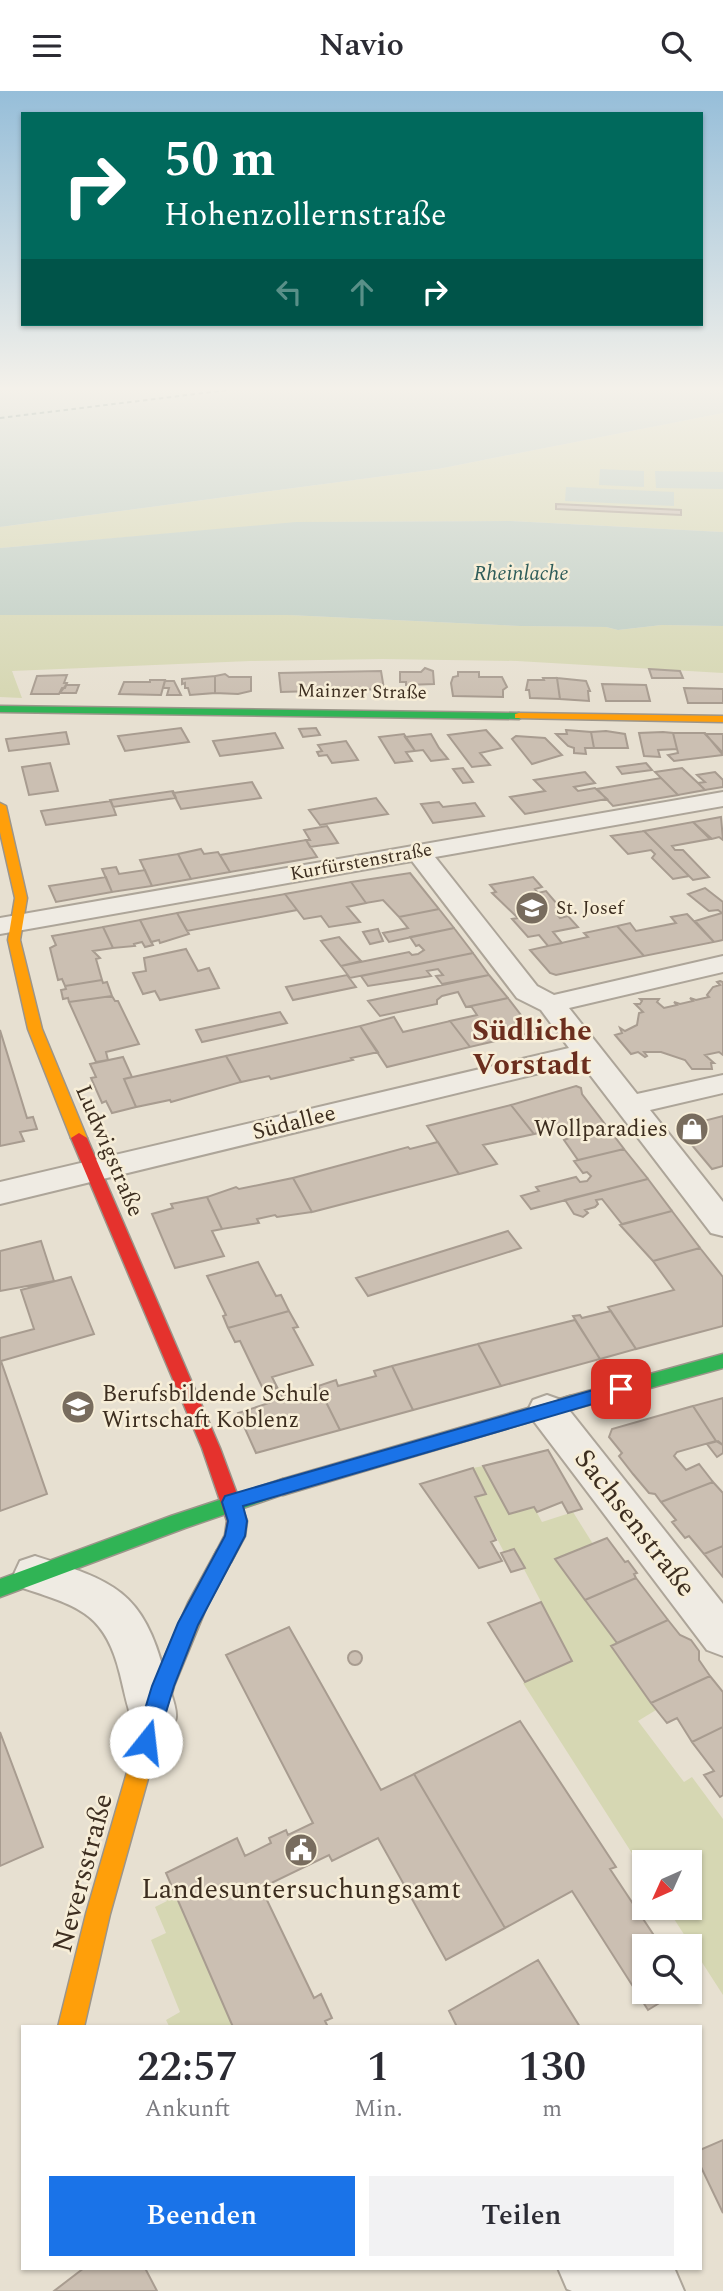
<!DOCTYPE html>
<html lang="de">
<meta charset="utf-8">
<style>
body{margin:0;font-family:Spectral,serif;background:#f2f2f3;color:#2b2b33;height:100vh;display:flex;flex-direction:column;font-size:26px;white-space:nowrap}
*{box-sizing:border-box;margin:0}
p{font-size:23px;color:#7c7c81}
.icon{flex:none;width:38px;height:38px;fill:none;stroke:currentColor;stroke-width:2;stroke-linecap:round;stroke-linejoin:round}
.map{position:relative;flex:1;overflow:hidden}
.drawer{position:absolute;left:21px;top:1934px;width:681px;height:245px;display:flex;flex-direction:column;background:#fff;border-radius:0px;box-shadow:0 2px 5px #0004}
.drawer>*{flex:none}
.top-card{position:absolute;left:21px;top:21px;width:682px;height:214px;border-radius:0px;box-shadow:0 2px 5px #0004;background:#00695c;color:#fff;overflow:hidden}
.needle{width:46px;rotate:225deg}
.tools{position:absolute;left:632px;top:1759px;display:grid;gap:14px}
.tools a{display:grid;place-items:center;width:70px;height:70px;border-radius:0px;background:#fff;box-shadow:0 2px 5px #0004;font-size:35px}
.pin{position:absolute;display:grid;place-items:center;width:60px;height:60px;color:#fff;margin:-30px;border-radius:14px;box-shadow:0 4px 10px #0006}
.me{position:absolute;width:77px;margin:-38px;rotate:16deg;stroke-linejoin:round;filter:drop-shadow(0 0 5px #0008)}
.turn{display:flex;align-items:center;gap:24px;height:147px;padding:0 28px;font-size:32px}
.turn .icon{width:91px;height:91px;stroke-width:2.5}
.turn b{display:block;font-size:49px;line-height:60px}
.lanes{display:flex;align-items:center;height:66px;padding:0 28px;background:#0003;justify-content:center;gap:35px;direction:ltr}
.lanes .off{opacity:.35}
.eta{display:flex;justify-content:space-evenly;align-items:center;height:119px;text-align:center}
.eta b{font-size:42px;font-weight:600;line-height:49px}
.button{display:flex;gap:14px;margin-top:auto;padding:14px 28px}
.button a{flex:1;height:80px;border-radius:0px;background:#1a73e8;color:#fff;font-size:28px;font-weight:600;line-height:80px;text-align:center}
.button a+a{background:#f2f2f3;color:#2b2b33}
header{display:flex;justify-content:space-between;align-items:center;height:91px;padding:0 28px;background:#fff;font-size:32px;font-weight:600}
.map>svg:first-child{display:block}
.green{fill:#d6d7b3}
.water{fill:#bcccc2}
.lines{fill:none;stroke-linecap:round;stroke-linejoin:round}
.ferry{stroke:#2f5d5a;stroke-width:2;stroke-dasharray:4.5 3.5;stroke-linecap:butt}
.building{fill:#cbbfb2;stroke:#a89c90;stroke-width:2}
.street-casing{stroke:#ada599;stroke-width:4}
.fast-casing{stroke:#9c958a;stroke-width:3}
.slow-casing{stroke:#9c958a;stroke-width:3}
.jam-casing{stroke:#9c958a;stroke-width:3}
.street{fill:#efebe3;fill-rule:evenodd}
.fast{fill:#30b455;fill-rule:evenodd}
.slow{fill:#ff9f0a;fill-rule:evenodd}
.jam{fill:#e5322d;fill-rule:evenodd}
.route{fill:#1a73e8;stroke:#114b97;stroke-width:2}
.labels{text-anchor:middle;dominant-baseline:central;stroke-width:5;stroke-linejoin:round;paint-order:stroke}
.far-street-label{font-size:19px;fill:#3d2e20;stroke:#f7eed8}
.far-poi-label{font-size:19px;fill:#3d2e20;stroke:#f7eed8;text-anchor:start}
.far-water-label{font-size:21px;font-style:italic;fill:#2f5d5a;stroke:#f7eed8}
.street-label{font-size:23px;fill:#3d2e20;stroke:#f7eed8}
.poi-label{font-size:23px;fill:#3d2e20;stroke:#f7eed8;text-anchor:end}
.near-street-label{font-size:28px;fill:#3d2e20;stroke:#f7eed8}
.near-poi-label{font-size:28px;fill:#3d2e20;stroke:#f7eed8}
.district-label{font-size:30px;font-weight:bold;fill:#6b2e1e;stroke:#f7eed8}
</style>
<header><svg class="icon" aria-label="menu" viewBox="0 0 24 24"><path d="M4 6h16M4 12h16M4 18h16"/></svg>Navio<svg class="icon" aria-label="search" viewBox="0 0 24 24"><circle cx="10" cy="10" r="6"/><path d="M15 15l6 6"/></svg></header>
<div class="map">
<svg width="723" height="2200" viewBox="0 0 723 2200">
<rect width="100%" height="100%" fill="#e7e0d1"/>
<path class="green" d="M723 322V441L511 430 306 431 0 457V436L438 378Z
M117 523 288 524 520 535 606 536 618 539 662 534 723 535V582L517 570 383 568 250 570 12 580 22 607 0 606V524Z
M483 1375 509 1423 534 1416 542 1431 573 1421 593 1453 556 1468 617 1552 611 1556 656 1619 638 1630 684 1691 692 1686 723 1728V1904L667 1817 690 1816V1771H644V1781L523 1592 572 1570 514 1459 504 1461 475 1406 486 1403 473 1377Z
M170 1793 233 1935H169L166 1929 180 1921 151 1849 166 1842 155 1816 167 1810 162 1797Z"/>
<path class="water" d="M0 299H723V322L438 378 0 436Z
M600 378 644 380V396L599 394Z
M655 380 723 381V398L656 397Z
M566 396 674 401V415L565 410Z
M511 430 723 441V535L662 534 618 539 606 536 520 535 288 524H0V457L296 431Z"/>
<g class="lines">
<path class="ferry" d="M0 327 228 299"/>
</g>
<path class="building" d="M556 413 681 419V424L556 418Z
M425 577 433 580 434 593 406 594V591H400V581H421Z
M649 578 680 580 683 587H652Z
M381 580 384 598 281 601 279 582Z
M458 581H479V586H502L507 596 503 599V606L453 605 451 592 453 586 458 585Z
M225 583 229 586H251V600L238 603 215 602V585Z
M67 584 64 592H67L65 597H62L59 603H31L37 585Z
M215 585V602L190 604 188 597H185V592L182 593V588Z
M543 587H557L560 608 530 607 529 599H526L528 589H544Z
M557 587 586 590 590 600H588L589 610 560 608Z
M150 589H165L161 604 119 603 124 591H150Z
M165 590H174L181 604H167L169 597H163Z
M602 593 646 594 650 610H606Z
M66 594H79L76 602H60Z
M684 597 723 598V612H688Z
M181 637 189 651 125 660 118 645Z
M316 637 320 644 303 646 299 638Z
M486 639 502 657 480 662 490 674 472 676 448 644Z
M566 639 591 641 594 657H585L586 663 574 662V657L568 655 556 643H567Z
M606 640 625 643 628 657H594L591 641Z
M66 641 69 653 9 660 6 648Z
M663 641 673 642 677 658 658 659 660 666 644 665 639 642Z
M275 642 283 657 220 665 213 650Z
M673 642H705L723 664 674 670 668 664 678 662Z
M404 643 415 660 406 661 412 670 395 672 379 646Z
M431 643 439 657 448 668 431 670 423 659 415 660 405 646Z
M705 643H723V662Z
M516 645 545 647 562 664 532 673 512 648Z
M346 650 358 669 332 672 327 664 319 665 317 661 322 660 318 654Z
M50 672 58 700 29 704 22 676Z
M646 672 652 679 622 683 617 676Z
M463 677 473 691 463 692 453 678Z
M682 677 698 692 705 699 678 704 655 681Z
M585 681 595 692 574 696 578 700 595 697 607 708 525 723 510 706 545 700 534 689Z
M715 681 723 689V696L705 699 698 692 705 691 697 684Z
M661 687 678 704 613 715 597 698Z
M252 691 261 707 181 718 173 702Z
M173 700 176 707 113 716 110 709Z
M376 707 388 723 320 734 309 719Z
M111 710 116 724 46 734 41 720Z
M439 711 443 716 475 712 484 725 433 732 421 713Z
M721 726 723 749 719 746 712 748 693 731Z
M693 731 710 748 672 755 675 759H683L709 786 693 789 644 740Z
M327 735 338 752 310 756 306 749H310L304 739Z
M644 740 689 785 673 788 652 767 655 763 651 759 628 763 611 745Z
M306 749 317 766 230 781 220 764Z
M201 758 204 763 218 761 230 781 191 788 178 763Z
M178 763 191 788 152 795 140 769Z
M116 776 119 783 145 779 152 795 112 801 102 778Z
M410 782 439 818 399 826 383 809 366 812 351 791Z
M106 786 112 801 56 811 49 795Z
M533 786 542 796 535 798 538 802 546 800 564 821 556 822 560 827 568 825 578 836 553 841 562 852 548 855 539 844 528 846 512 828 518 827 492 802 496 801 490 794Z
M351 791 366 812 347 816 360 831 329 836 321 825 304 828 285 803Z
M705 797 723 811V849L714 851 695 830 722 822 718 819 709 820 688 803Z
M285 803 297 819 187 840 177 822Z
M439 818 454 837 389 851 383 842 408 837 399 826Z
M177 822 189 843 160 852 159 849 151 851 140 829Z
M687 823 714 851 644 865 617 835 630 832 636 840 676 832 671 826Z
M140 829 153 854 145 856 142 851 134 853 135 855 113 857 103 836Z
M617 835 644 865 556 884 550 882 530 859 588 846 584 842Z
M103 836 113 857 93 860 100 867 96 868 102 889 65 895 62 888 58 889 50 857 56 854 52 845Z
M454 837 473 862 350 887 341 875 409 861 412 864 418 863 424 859 419 854 416 855 410 846Z
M378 838 383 850 370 853 363 841Z
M339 846 348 856 361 870 341 875 321 850Z
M186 858 198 880 209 877 219 897 160 909 155 900 143 903 133 882 146 880 144 867Z
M473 862 489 884 442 893 436 885 443 884 438 878 427 880 431 885 368 895 361 885Z
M347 884 356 896 293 909 286 896Z
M489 884 508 907 466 916 458 901 442 905 437 909V913L380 925 368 910Z
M102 889 103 892 107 891 112 905 69 911 68 907 63 908 61 899 66 898 65 895Z
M720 890 723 891V964L719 961 705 964 714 972H711L712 978H692L685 969 661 961H644L647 965 645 966 638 961 631 963 615 944 622 942 620 937 625 940 637 934 639 922 643 921 635 913H640L642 910 640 908H659L657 911 664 917 677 914 674 911 680 913 693 910 690 907 696 909 709 906 707 904 713 896 720 894 717 891Z
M112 905 115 910H118L139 953 106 961 108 969 96 971 69 911Z
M508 907 534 941 470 956 450 930 477 924 471 915Z
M280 921 287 932 202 951 196 939Z
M394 926 403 941 450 930 470 956 387 976 360 935Z
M360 935 378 961 351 967 353 969 271 988 269 985 241 991 226 965Z
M0 939 27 1027 33 1026 37 1038 20 1041 24 1050 0 1055Z
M226 965 241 991 171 1011 170 1009 136 1016 124 988Z
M123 966 132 986 124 988 136 1016 112 1022 106 1010 102 1012 91 987 96 986 90 973Z
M576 995 581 997 582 1003 624 1058 578 1069 564 1049 569 1047 561 1036 534 1043 511 1014Z
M511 1014 534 1043 483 1054 497 1073 459 1083 427 1035Z
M723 1025V1075L712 1078 681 1041 684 1035Z
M438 1051 459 1083 312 1121 293 1087 408 1056 410 1058Z
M624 1058 648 1088 531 1118 521 1105 539 1100 536 1096 576 1086 580 1091 587 1090 591 1085 587 1081 583 1082 574 1070Z
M293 1087 312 1121 277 1126 275 1124 257 1128 259 1132 222 1138 207 1106 236 1096 239 1098Z
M648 1088 672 1120 622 1133 602 1108 596 1109 598 1113 595 1116 585 1119 588 1122 583 1126 574 1123 565 1109Z
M207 1106 222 1138 212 1140 224 1165 175 1177 152 1123 173 1117 171 1113Z
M672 1120 700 1157 653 1170 620 1134Z
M508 1140 521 1157 368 1205 356 1187Z
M41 1150 54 1190 0 1200V1160Z
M700 1157 723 1186V1235L636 1258 608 1216 674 1199 653 1170Z
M258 1171 276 1205 281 1204 289 1220 228 1237 223 1225 226 1224 207 1185Z
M71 1186 94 1243 1 1270 47 1403 0 1420V1247L34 1238 21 1199Z
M289 1220 298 1236 293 1237 313 1274 272 1286 277 1296 264 1300 240 1250 235 1251 228 1237Z
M611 1220 636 1258 600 1268 573 1225 580 1224 582 1227Z
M575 1229 600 1268 501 1295 478 1253Z
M478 1253 501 1295 413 1319 392 1275Z
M392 1275 413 1319 340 1339 318 1295 336 1289 338 1295 376 1285 374 1280Z
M318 1295 340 1339 256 1362 238 1322 269 1312 264 1300 277 1296 282 1305Z
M723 1307V1354L716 1350 693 1315Z
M693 1315 716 1350 677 1361 674 1365 686 1379 699 1373 713 1391 661 1411 655 1403 649 1402 633 1383 619 1365 622 1362 609 1346 612 1338Z
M718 1350 723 1354V1362L717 1366 707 1353Z
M548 1359 582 1418 568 1422 562 1411 537 1421 534 1416 509 1423 483 1375Z
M473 1377 486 1403 475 1406 496 1449 491 1451 502 1470 479 1477 420 1393Z
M713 1391 723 1402V1455L704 1463 689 1445 685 1447 672 1431 676 1429 661 1411Z
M607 1447 625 1471 628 1470 637 1482 634 1483 636 1487 585 1509 555 1468Z
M723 1455V1486L704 1463Z
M514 1458 525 1477 511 1481 501 1462Z
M636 1487 668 1529 617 1552 585 1509Z
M541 1511 572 1570 525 1591 488 1532Z
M668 1529 680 1544 691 1549 699 1560V1569L710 1585 651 1612 611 1555Z
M289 1536 381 1699 414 1683 505 1837 446 1869 378 1747 332 1770 329 1764 263 1796 266 1803H264L314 1907 321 1903 332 1927 325 1930 328 1936H233L166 1782 237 1747 245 1765 271 1752 269 1747 286 1739 288 1744 313 1732 226 1564Z
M348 1567a7 7 0 1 1 14 0a7 7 0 1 1-14 0Z
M710 1585 723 1601V1636L692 1651 677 1627 667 1632 651 1612Z
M520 1630 616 1776 610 1778 661 1855H644V1900H679L648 1919 572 1800 505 1837 414 1683Z
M723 1636V1704L720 1706 704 1684 714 1680 692 1651Z
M0 1641 43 1756 0 1775Z
M538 1869 580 1936H457L449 1920Z
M723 2049V2122L700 2074V2059Z
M84 2177H145L157 2200H54Z"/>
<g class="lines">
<defs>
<path id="street" d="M723 701V715L435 766 537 895 554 904 723 865V881L569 917 637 1003 723 984V1002L650 1019 723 1111V1145L711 1142 581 972 0 1113V1091L569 957 541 919 517 907 412 770 0 843V827Z
M547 1304 561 1309 723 1513V1565L707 1559 533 1329 528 1319 533 1309Z
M35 1465C113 1490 143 1499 165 1584 168 1596 177 1614 176 1626 176 1630 171 1637 169 1641L153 1647 137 1641C128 1622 125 1603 120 1583 105 1520 76 1515 20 1496L14 1483 20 1470Z
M558 2177H671L675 2179 684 2200H572L567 2198Z"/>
<path id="fast" d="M0 615 519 622 524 625 519 628 0 621Z
M723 1263V1277L570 1319 564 1317 561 1312 564 1307 570 1305Z
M283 1388 290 1391 293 1396 290 1401 185 1437 0 1506V1488L171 1425Z"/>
<path id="slow" d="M519 622 723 625V631L515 627V623Z
M0 712 6 715 27 807 20 849 42 938 87 1047 79 1052 71 1047 28 938 8 849 15 807 0 741Z
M570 1305 576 1307 579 1312 576 1317 283 1404 276 1401 273 1396 276 1391 283 1388Z
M224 1457 231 1459 234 1465 207 1515 174 1595 110 1823 84 1936H58L86 1823 152 1595 188 1512 217 1459Z"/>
<path id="jam" d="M79 1042 87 1047 220 1357 247 1430 245 1445 231 1471 224 1473 217 1471 214 1465 225 1444 227 1430 202 1357 71 1047Z"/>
</defs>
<use href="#street" class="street-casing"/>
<use href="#fast" class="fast-casing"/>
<use href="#slow" class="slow-casing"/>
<use href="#jam" class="jam-casing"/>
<use href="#street" class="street"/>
<use href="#fast" class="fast"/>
<use href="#slow" class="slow"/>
<use href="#jam" class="jam"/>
</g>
<linearGradient id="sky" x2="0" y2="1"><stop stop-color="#96bed9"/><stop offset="0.49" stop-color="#f4f1ea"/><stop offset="1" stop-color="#f4f1ea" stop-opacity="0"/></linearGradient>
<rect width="723" height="607" fill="url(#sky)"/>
<path class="route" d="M621 1291 627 1293 630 1298 627 1303 243 1415 247 1430 245 1445 198 1534 174 1595 157 1651 154 1659 146 1662 138 1659 135 1651 152 1595 178 1532 225 1445 228 1430 222 1411 225 1405Z"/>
<defs>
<symbol id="school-disc" viewBox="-11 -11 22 22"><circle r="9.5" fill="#786c5e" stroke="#f7eed8"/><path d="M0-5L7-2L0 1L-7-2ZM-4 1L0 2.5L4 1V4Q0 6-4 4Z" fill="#fff"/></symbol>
<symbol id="shop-disc" viewBox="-11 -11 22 22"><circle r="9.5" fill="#786c5e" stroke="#f7eed8"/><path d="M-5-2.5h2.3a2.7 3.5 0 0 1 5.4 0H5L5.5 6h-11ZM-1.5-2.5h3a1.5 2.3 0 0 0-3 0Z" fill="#fff"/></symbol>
<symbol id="civic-disc" viewBox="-11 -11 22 22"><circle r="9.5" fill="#786c5e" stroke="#f7eed8"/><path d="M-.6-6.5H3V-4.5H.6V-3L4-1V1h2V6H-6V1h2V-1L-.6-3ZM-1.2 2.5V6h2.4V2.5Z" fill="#fff"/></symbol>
</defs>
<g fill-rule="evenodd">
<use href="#school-disc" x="513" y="798" width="38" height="38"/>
<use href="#shop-disc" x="673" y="1019" width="38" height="38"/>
<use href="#school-disc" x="59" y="1297" width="38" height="38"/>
<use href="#civic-disc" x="282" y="1740" width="38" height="38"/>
</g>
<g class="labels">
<g class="far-street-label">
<text transform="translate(362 601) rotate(1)">Mainzer Straße</text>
<text transform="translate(361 771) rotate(-10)">Kurfürstenstraße</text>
</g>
<g class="far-poi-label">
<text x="556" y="817">St. Josef</text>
</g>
<g class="far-water-label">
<text x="521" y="483">Rheinlache</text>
</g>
<g class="street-label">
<text transform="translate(294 1032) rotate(-14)">Südallee</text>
<text transform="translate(109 1060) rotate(67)">Ludwigstraße</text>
</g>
<g class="poi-label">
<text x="668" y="1038">Wollparadies</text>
<text x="102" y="1303" text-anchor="start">Berufsbildende Schule<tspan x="102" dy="26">Wirtschaft Koblenz</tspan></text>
</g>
<g class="near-street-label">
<text transform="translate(635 1432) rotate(52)">Sachsenstraße</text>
<text transform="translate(83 1782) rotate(-75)">Neversstraße</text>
</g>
<g class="near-poi-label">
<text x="301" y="1798">Landesuntersuchungsamt</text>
</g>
<g class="district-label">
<text x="532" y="940">Südliche<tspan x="532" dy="34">Vorstadt</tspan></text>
</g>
</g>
</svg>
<div class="tools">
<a><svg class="needle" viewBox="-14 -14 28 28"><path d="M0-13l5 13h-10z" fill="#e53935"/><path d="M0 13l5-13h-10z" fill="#7c7c81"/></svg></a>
<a><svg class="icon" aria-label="search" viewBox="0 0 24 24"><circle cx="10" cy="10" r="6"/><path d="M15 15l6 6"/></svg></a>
</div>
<div class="pin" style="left:621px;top:1298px;background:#d93025"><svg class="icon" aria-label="arrive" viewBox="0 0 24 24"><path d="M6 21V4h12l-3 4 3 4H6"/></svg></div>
<svg class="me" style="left:146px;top:1651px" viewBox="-20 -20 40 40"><circle r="19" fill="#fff"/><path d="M0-13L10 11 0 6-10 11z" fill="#1a73e8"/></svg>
<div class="top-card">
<div class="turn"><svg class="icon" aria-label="right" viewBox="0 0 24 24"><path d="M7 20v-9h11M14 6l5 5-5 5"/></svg><div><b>50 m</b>Hohenzollernstraße</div></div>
<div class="lanes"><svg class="icon off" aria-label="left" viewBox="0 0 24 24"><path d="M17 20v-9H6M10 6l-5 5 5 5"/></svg><svg class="icon off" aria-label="ahead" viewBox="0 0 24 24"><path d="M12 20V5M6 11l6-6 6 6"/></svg><svg class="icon" aria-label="right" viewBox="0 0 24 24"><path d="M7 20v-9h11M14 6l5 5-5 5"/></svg></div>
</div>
<section class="drawer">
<div class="eta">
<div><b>22:57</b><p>Ankunft</p></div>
<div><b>1</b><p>Min.</p></div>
<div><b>130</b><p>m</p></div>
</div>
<div class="button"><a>Beenden</a><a>Teilen</a></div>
</section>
</div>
